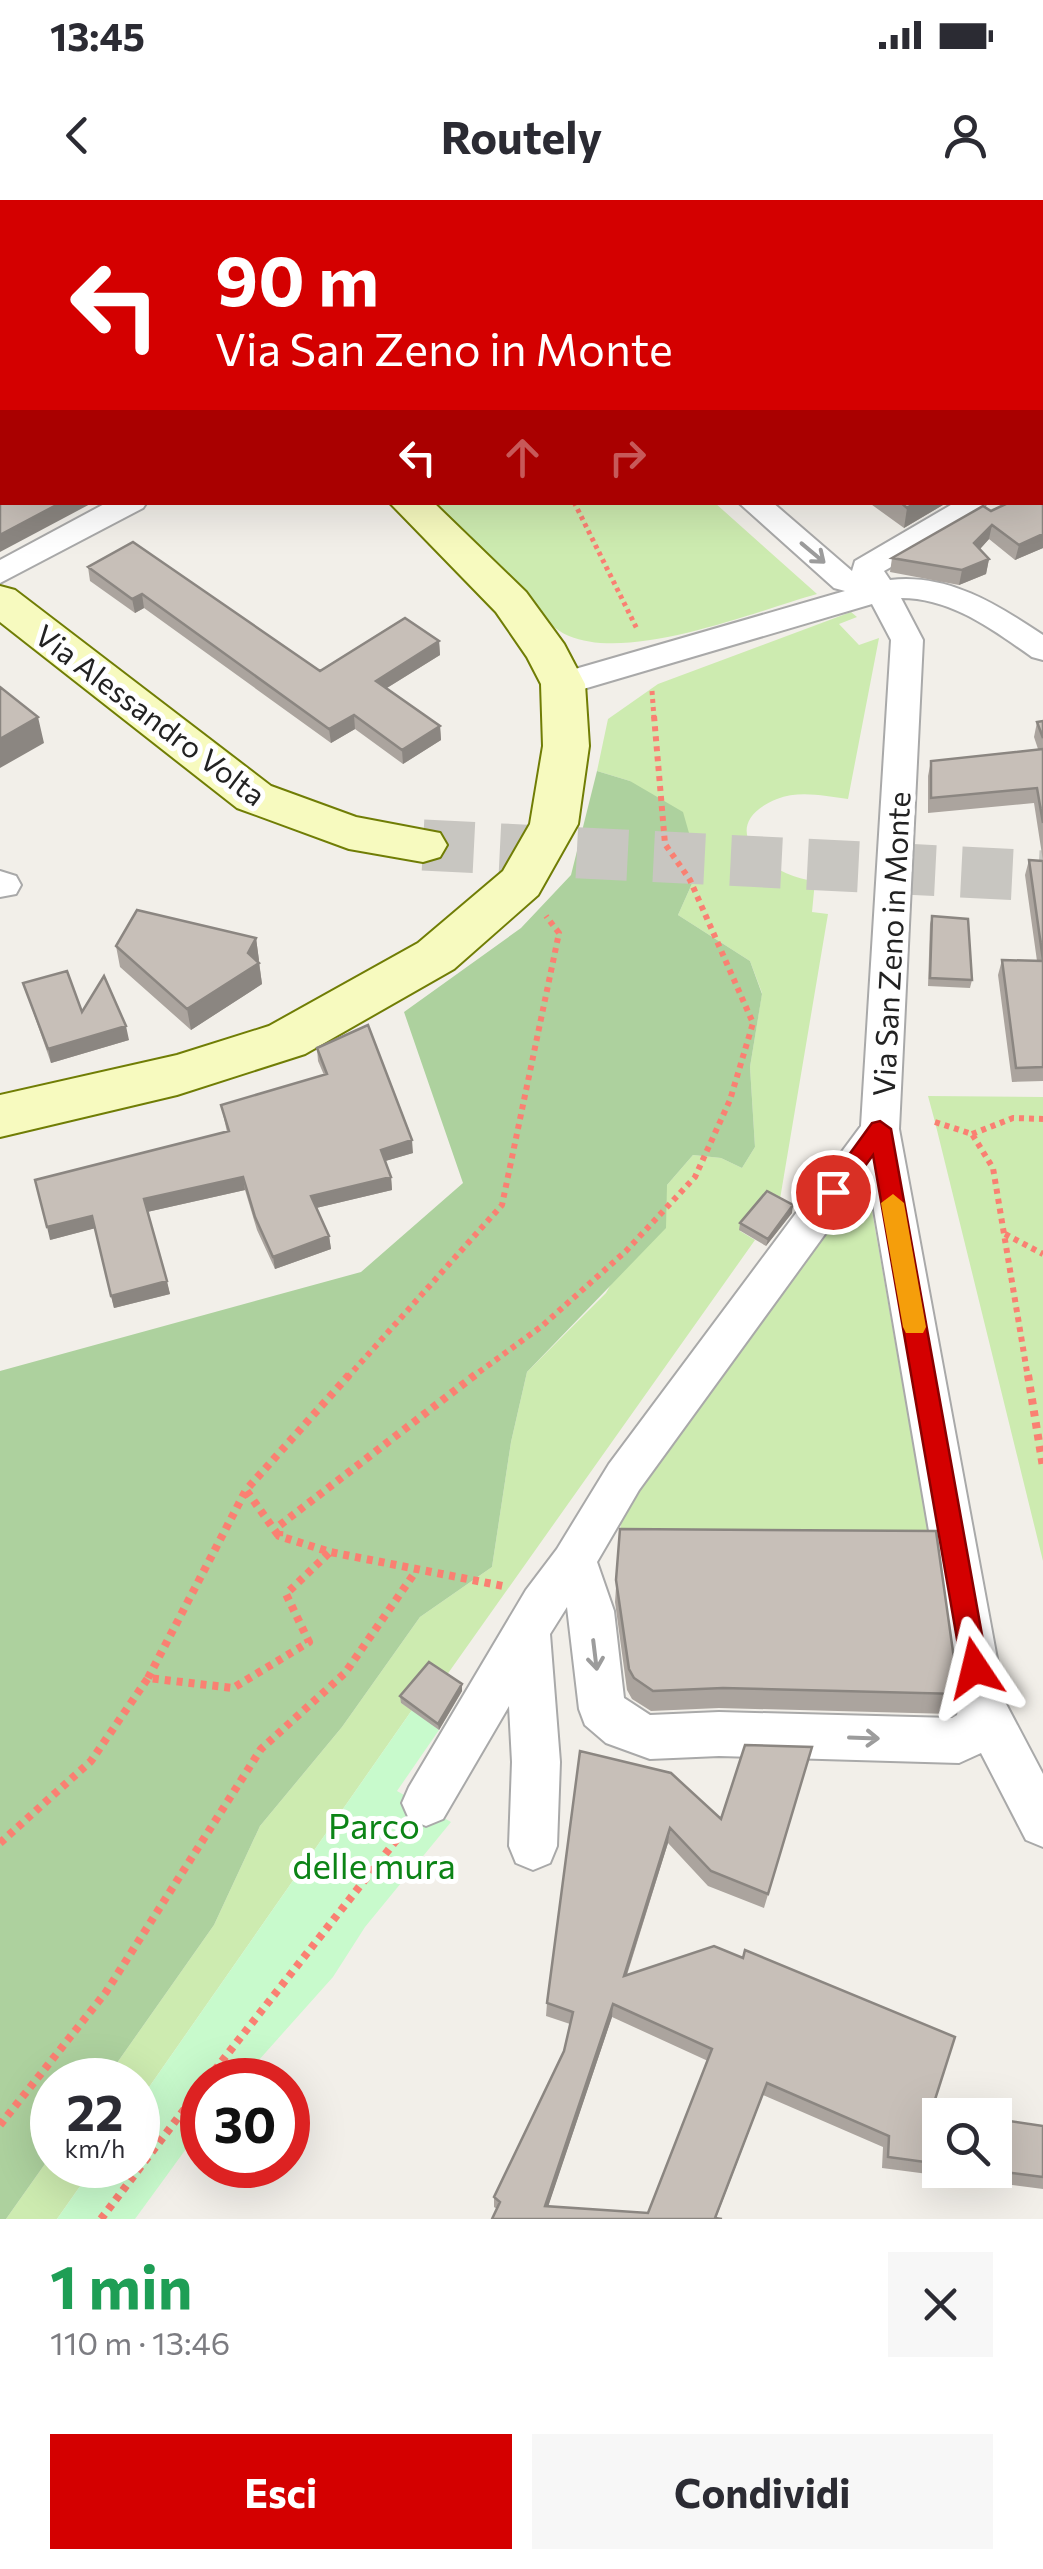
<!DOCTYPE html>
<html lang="it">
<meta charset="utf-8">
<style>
body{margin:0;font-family:Commissioner,sans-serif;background:#f7f7f7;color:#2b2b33;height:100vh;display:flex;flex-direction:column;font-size:38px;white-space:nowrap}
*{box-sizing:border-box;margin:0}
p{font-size:32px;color:#7c7c81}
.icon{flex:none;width:55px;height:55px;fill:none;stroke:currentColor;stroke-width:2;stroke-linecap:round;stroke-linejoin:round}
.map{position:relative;height:2019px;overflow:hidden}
.drawer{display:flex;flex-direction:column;background:#fff;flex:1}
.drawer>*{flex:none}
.hud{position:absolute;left:0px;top:0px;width:1045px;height:305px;box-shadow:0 10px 40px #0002;background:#d40000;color:#fff;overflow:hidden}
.fabs{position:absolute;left:922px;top:1898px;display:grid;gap:20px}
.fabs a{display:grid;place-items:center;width:90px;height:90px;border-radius:0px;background:#fff;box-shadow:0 10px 40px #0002;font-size:50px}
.speed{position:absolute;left:30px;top:1858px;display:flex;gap:20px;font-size:50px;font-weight:700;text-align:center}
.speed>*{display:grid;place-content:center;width:130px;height:130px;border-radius:50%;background:#fff;box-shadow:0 10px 40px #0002;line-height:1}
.speed small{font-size:25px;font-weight:400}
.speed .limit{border:15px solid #d22;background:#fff;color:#111}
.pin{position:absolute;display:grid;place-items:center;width:85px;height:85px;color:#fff;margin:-42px;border:5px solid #fff;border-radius:50%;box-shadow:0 2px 10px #0007}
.me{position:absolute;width:110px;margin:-55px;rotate:350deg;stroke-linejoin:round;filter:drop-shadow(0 0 8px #0008)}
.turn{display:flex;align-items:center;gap:35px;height:210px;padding:0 50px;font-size:45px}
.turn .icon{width:130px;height:130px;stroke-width:2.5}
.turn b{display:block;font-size:70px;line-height:85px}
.lanes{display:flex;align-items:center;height:95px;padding:0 50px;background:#0003;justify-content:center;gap:50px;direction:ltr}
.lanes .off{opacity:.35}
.round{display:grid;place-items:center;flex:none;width:105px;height:105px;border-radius:0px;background:#f7f7f7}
.overview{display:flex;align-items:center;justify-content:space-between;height:170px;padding:0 50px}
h1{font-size:60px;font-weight:700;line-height:75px;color:#1e9e55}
.button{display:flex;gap:20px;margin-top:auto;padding:20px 50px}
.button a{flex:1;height:115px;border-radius:0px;background:#d40000;color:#fff;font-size:40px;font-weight:700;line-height:115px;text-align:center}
.button a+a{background:#f7f7f7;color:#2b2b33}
.status{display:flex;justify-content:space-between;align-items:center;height:70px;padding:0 50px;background:#fff;direction:ltr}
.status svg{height:28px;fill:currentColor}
header{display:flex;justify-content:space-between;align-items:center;height:130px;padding:0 50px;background:#fff;font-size:45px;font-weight:700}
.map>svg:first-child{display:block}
.grass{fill:#cdebb0}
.forest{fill:#add19e}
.park{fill:#c8facc}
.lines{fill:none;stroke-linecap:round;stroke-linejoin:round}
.secondary-tunnel{stroke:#c8c6c1;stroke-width:51;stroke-dasharray:51 26;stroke-linecap:butt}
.street-casing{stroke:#a9a9a9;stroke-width:4}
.secondary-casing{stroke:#707d05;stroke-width:4}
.path-far2{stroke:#fa8072;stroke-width:5;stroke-dasharray:4 4;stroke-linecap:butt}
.path-far1{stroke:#fa8072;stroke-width:6;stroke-dasharray:5 5;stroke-linecap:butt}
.path{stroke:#fa8072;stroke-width:8;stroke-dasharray:6 6;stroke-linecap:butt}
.street{fill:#fff;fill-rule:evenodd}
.secondary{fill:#f7fabf;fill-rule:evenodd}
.wall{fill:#aba49e;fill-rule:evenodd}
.shaded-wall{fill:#8b8681}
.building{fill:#c7bfb8;stroke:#8b8681;stroke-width:2.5;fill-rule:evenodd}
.oneway{stroke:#9c9c9c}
.route{fill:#d40000;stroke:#8a0000;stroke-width:2.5}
.slow{fill:#f59e0b}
.labels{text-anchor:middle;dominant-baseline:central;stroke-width:10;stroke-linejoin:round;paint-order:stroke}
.street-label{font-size:30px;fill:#222;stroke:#fff}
.near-park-label{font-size:35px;fill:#0c8416;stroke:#fff}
</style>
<div class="status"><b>13:45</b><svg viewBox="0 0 49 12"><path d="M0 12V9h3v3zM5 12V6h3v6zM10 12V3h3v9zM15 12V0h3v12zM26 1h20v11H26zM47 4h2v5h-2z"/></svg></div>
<header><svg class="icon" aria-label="back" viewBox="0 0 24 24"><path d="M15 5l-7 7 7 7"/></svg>Routely<svg class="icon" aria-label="person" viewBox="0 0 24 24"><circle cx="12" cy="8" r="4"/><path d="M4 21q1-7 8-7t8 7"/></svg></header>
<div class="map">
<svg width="1043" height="2019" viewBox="0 0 1043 2019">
<rect width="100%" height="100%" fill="#f2efe9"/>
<path class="grass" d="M1 0H353L356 2H4Z
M428 303H715L817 394C753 412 631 462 569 436 536 422 457 332 428 303Z
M851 412 857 417 839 424 859 445 879 438 848 599C825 596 799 590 777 599 711 626 766 676 815 681L812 712 828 714 779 1005 740 1031 755 1040 444 1479 429 1468 401 1503 412 1510 138 1903V1880H105L214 1725 260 1626 342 1527 420 1417 492 1367 511 1242 527 1172 606 1093 667 985 693 955 721 958 742 968 755 947 750 867 762 793 750 761 678 715 699 668 630 581 597 571 608 519 658 484Z
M928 896 1043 897V1361L935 922Z
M866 977 932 1353 618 1351 622 1313Z
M52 1954V1965H95L57 2019H6Z"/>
<path class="forest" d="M597 571 630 581 683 612 699 668 678 715 750 761 762 794 750 867 755 947 742 968 721 958 693 955 667 985 666 1028 527 1172 511 1242 492 1367 420 1417 342 1527 260 1626 214 1725 105 1880H52V1954L6 2019H0V1171L361 1072 463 983 404 812 521 728 571 675Z"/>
<path class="park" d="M412 1510 439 1530 397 1591 451 1622 365 1727 333 1777 241 1880H202V1927L135 2019H57L95 1965H138V1903Z"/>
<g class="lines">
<path class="secondary-tunnel" d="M423 645 1043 676"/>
<defs>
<path id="street" d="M374 0H402L403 2H376Z
M0 50 2 51V69H0Z
M108 302H147L143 308 0 383V360Z
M738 302H772L852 371 855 361 956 302H986L979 317 884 371 890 380C947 373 997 404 1043 435V460L1032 457C992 429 951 398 901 398L923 440 899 929 1005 1502 1043 1574V1647L1026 1640 981 1553 959 1563 719 1556 650 1559 606 1543 585 1525 579 1509 567 1407 550 1434 560 1562 557 1646 550 1663 533 1670 516 1663 509 1646 512 1562 509 1506 443 1619 426 1626 409 1619 402 1603 409 1587 526 1390 557 1349 609 1264 861 926 891 440 872 404 563 495 551 492 547 484 551 476 845 391 834 388ZM868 975 959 1506 957 1515 952 1518 719 1512 650 1515 624 1498 614 1411 597 1362 639 1290Z
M0 671 16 676 21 685 16 694 0 697Z"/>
<path id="secondary" d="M0 3 2 4V27L0 26Z
M389 302H433L526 392 564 444 585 484 589 546 578 624 538 695 454 769 305 854 177 895 0 937V895L177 855 269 826 418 743 503 671 530 624 543 546 541 484 527 457 496 412Z
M0 386 15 390 271 586 356 617 440 633 447 645 440 657 423 662 349 649 237 608 0 422Z"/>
</defs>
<use href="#street" class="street-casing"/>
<use href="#secondary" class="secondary-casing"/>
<path class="path-far2" d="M134 2 138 0
M605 2 612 0
M922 2 929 0
M574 302 638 431
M652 491 654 518"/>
<path class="path-far1" d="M935 922 972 934 993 968 1028 1178
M972 934 1013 918 1043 919
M1005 1034 1043 1054
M347 1178 502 1005 559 733 546 716
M471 1178 542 1126 626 1051 695 977 730 900 753 823 690 680 665 644 654 516"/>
<path class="path" d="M475 1175 280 1325 279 1336 330 1352 503 1386
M1028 1175 1043 1267
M278 1335 246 1290 349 1175
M148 1478 246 1290
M0 1643 91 1561 148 1478 233 1488 309 1442 286 1394 330 1352
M207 1880 401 1634
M0 1925 106 1792 261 1549 345 1473 416 1371
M101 2019 202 1886"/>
<use href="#street" class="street"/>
<use href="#secondary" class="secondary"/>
</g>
<path class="wall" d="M1043 288V348L1015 360 989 339 980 349 989 359 986 374 959 385 890 372 892 358Z
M868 302H948L904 328Z
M88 367 320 471 439 441 440 455 387 488 440 526 441 540 403 564 355 529 331 543 144 408 135 413 90 381Z
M1043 521V881L1012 882 998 775 1002 760 1037 761 1025 675 1029 660 1043 661 1034 603 928 613V576L931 561 1038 549 1034 537 1037 522Z
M932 716 972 780 970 788 928 786 930 724Z
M256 738 262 784 191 830 120 767 116 746Z
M23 783 82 812 129 840 51 863Z
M317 848 413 953 385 961 391 977 392 990 316 1008 329 1036 331 1049 275 1069 257 1030 245 990 147 1012 170 1094 114 1108 95 1028 50 1040 227 932 221 905 324 875 318 861Z
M792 1013 766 1046 739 1030 740 1023Z
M620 1329 959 1494 951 1514 719 1508 651 1511 632 1499 627 1490 615 1402Z
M462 1484V1491L439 1530 401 1503 400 1496Z
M812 1547 764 1708 708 1686 668 1643 627 1775 940 1915V1970H995L1043 1926V1989L882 1968 883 1947 763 1895 716 2018 497 2009 494 2007V1997L564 1851 570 1824 546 1816 547 1803 580 1551 721 1619ZM612 1817 708 1861 648 2013 548 2006Z"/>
<path class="shaded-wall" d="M62 302H94L0 352V335Z
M916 302H948L904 328 907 308Z
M992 325 989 339 972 358 974 343Z
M1043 334V348L1015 360 1019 345Z
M989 359 986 374 959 385 962 370Z
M142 394 144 408 135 413 132 399Z
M439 441 440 455 377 494 376 481Z
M354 515 355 529 331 543 329 529Z
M38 517 44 543 0 568V539Z
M440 526 441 540 403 564 402 550Z
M256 738 259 760 257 764 259 763 262 784 191 830 187 809 248 753Z
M126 826 129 840 51 863 48 849Z
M412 940 413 953 382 962 381 950Z
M243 977 245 990 147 1012 144 999Z
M391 977 392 990 312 1009 311 996Z
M793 1005 792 1013 766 1046 768 1039Z
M92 1016 96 1028 50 1040 47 1027Z
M329 1036 331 1049 275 1069 273 1057Z
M167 1081 170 1094 114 1108 111 1096Z
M462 1484V1491L439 1530 438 1524Z
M670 1628 668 1643 622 1789 624 1776Z
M613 1804 612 1817 545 2016V2006Z"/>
<path class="building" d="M713 0H738L742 2H706Z
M938 0H1043V193L1042 2H933Z
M0 90 2 91V302H62L0 335Z
M1043 288V334L1019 345 992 325 974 343 989 359 962 370 892 358 983 306 991 311 1010 302H1042Z
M900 302H916L907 308Z
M133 342 320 471 405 418 439 441 376 481 440 526 402 550 354 515 329 529 142 394 132 399 88 367Z
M0 487 38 517 0 539Z
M1043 521V538L1037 522Z
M1043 549V623L1037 588 931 598V561Z
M1029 660 1043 661V760Z
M137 710 256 738 248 753 259 763 187 809 116 746Z
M932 716 968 719 972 780 930 778Z
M1002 760 1043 761V867L1016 868Z
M67 771 82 812 104 776 126 826 48 849 23 783Z
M368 825 412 940 381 950 391 977 311 996 329 1036 273 1057 255 1017 243 977 144 999 167 1081 111 1096 92 1016 47 1027 35 980 229 931 221 905 327 874 317 848Z
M767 991 793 1005 768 1039 740 1023Z
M620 1329 936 1331 959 1494 723 1488 653 1491 634 1478 629 1469 616 1380Z
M429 1462 462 1484 438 1524 400 1496Z
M745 1545 812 1547 768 1694 711 1671 670 1628 624 1776 714 1746 743 1758 745 1750 955 1837 931 1912 956 1915H940V1964L888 1957 889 1936 767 1883 715 2018 722 2019H492L500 2002 494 1997 564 1851 573 1812 547 1803 580 1551 671 1573 721 1619ZM613 1804 712 1849 648 2013 545 2006Z
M995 1919 1043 1926V1977L989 1970H995Z"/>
<defs><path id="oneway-shaft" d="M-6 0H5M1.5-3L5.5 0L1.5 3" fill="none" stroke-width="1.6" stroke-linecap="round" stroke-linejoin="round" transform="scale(2.5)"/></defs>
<g class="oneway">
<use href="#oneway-shaft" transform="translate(813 353) rotate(40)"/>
<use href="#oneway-shaft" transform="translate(595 1455) rotate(83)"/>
<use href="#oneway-shaft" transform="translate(864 1538) rotate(2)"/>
</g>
<path class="route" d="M880 921 891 929 988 1468 984 1477 975 1480 966 1477 962 1468 873 955 841 999H825L822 992 872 923Z"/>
<path class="slow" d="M893 994 904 1003 926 1127 923 1133H906L903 1127 881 1003Z"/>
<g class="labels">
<g class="street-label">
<text transform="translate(151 514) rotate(37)">Via Alessandro Volta</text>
<text transform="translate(890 744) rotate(-87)">Via San Zeno in Monte</text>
</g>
<g class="near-park-label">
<text x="374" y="1624">Parco<tspan x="374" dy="40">delle mura</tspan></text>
</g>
</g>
</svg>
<div class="fabs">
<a><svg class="icon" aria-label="search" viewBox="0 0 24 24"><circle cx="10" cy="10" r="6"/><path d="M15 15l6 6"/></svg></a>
</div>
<div class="speed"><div>22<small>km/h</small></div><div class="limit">30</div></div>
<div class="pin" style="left:833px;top:992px;background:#d93025"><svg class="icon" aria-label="arrive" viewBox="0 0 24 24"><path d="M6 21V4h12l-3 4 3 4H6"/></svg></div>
<svg class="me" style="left:975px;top:1468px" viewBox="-20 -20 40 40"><path d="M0-17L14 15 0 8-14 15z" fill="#d40000" stroke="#fff" stroke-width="4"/></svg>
<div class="hud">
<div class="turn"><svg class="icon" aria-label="left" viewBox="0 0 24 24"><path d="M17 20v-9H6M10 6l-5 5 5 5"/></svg><div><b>90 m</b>Via San Zeno in Monte</div></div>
<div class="lanes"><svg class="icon" aria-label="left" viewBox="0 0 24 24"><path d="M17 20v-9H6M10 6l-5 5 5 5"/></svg><svg class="icon off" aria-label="ahead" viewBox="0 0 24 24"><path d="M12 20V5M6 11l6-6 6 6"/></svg><svg class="icon off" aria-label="right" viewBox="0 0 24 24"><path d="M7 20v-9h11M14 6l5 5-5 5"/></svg></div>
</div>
</div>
<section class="drawer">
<div class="overview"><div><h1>1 min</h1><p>110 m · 13:46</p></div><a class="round"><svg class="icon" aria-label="close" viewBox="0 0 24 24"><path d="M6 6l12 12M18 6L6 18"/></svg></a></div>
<div class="button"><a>Esci</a><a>Condividi</a></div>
</section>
